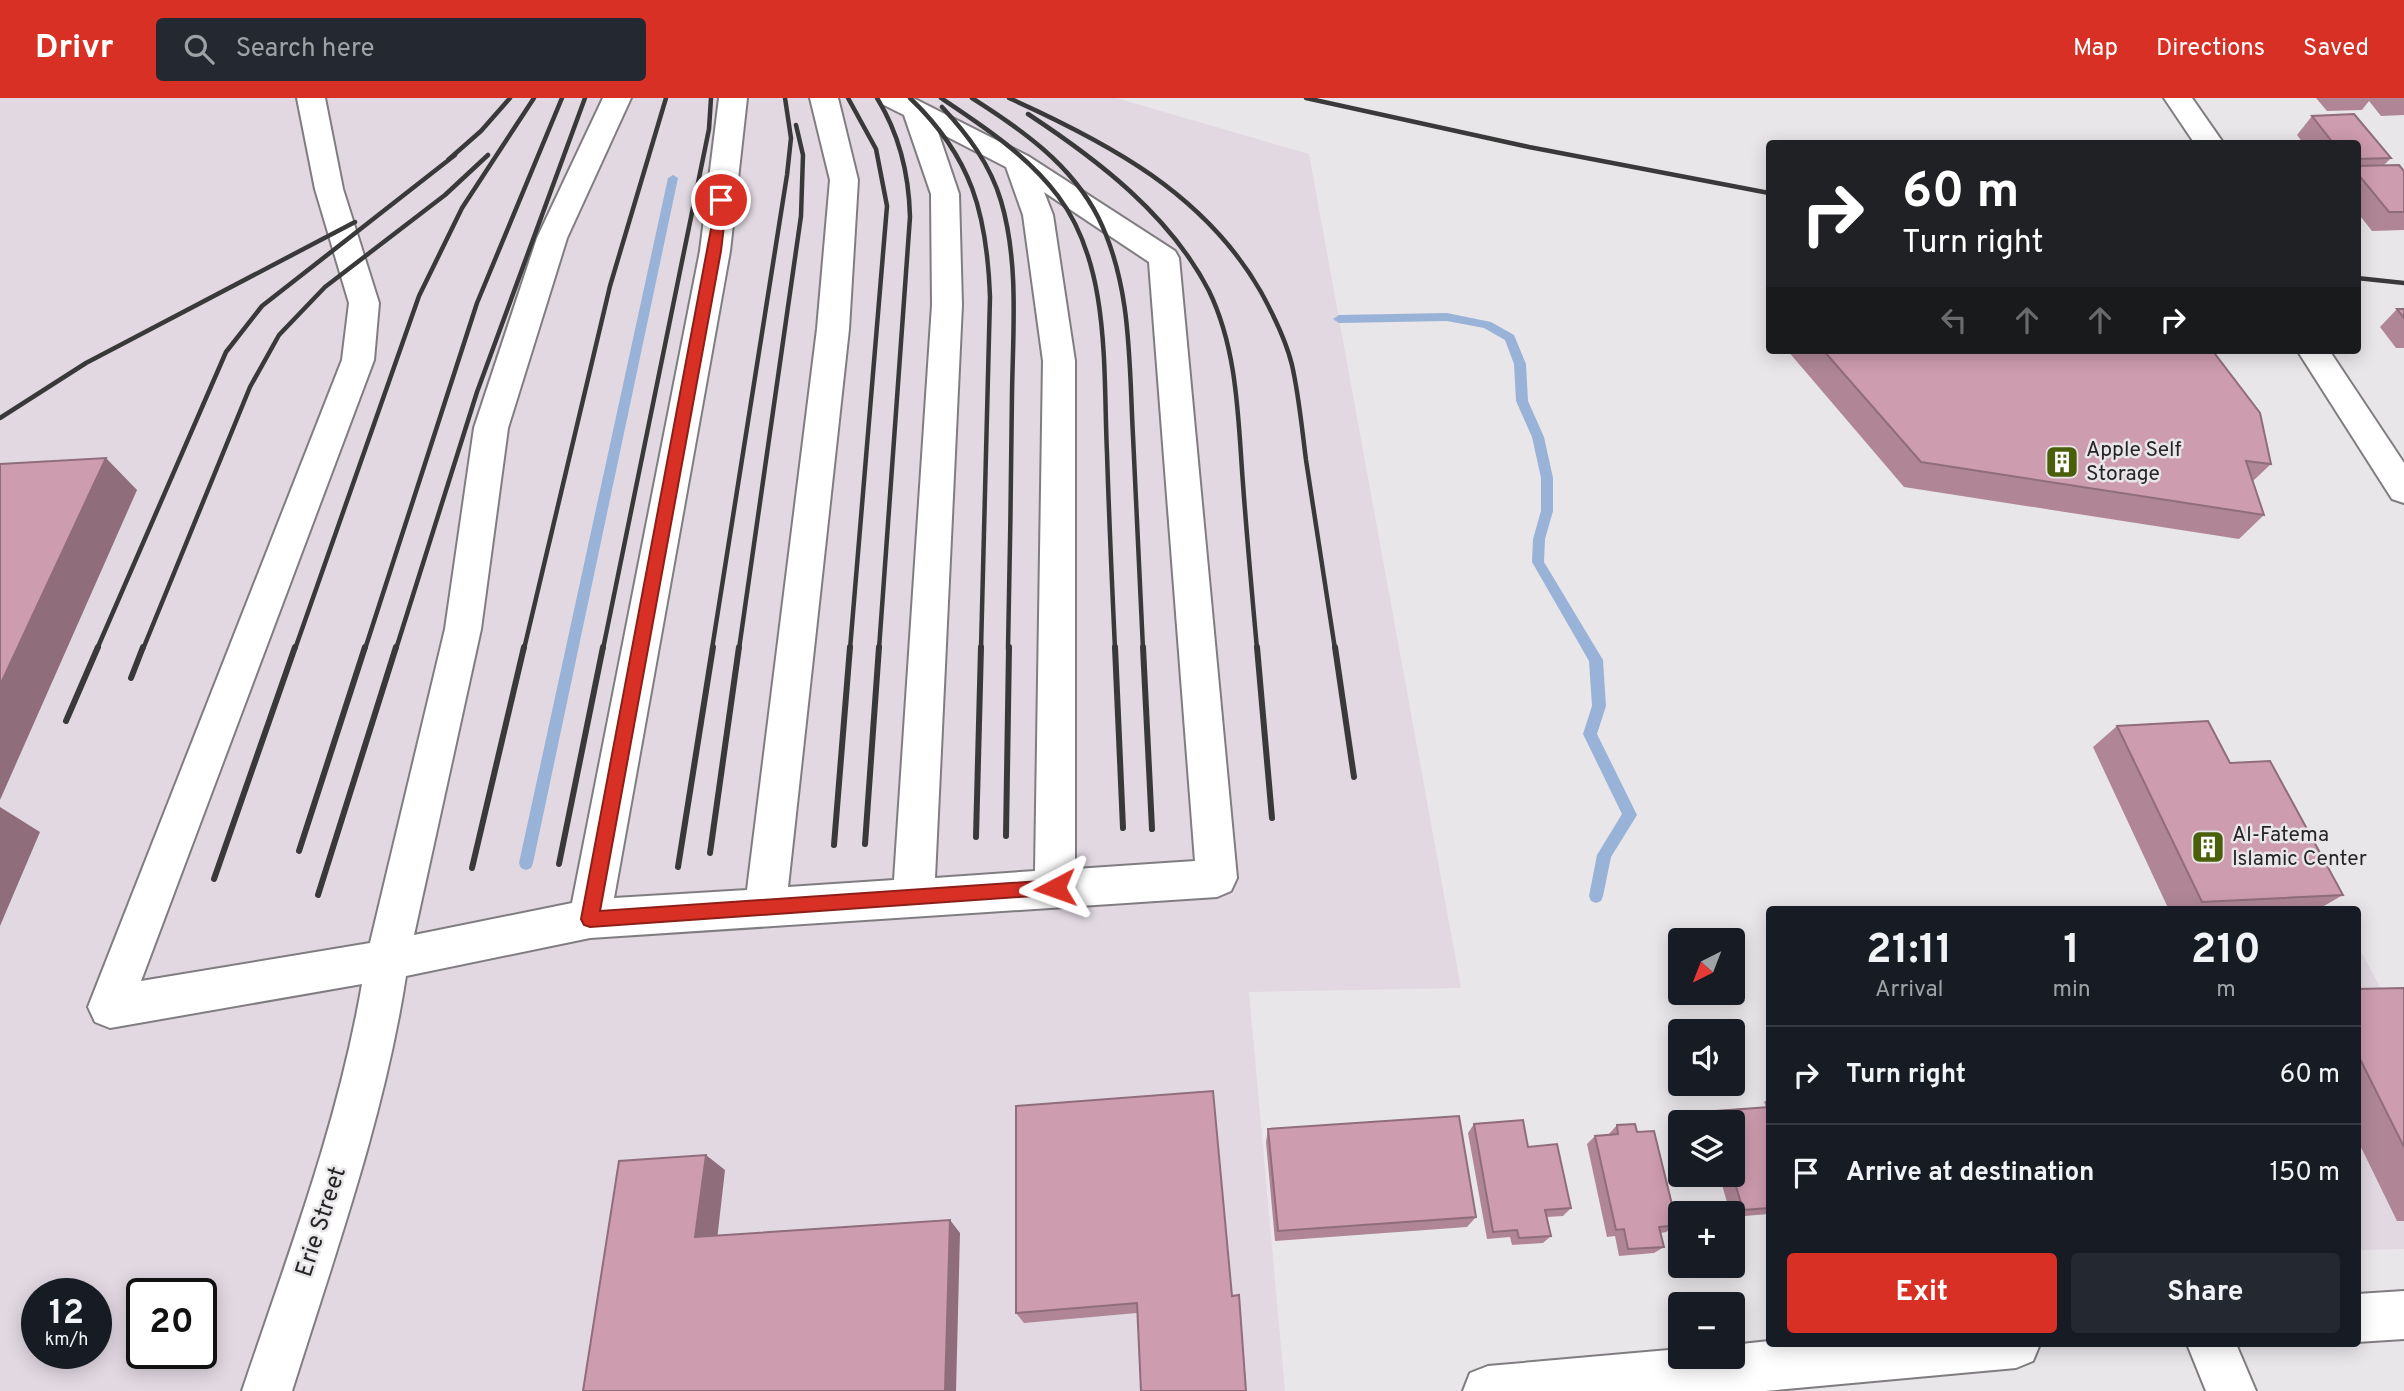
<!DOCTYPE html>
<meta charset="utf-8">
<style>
body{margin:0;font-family:Overpass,sans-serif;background:#242831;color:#f1f3f6;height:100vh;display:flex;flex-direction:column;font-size:26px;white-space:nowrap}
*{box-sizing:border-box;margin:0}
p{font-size:23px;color:#9ea1a6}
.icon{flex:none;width:38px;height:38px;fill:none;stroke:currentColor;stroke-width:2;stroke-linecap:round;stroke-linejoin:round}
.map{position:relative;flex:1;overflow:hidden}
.panel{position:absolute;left:1766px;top:808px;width:595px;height:441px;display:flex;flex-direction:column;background:#171b24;border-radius:7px;box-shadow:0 4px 18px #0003}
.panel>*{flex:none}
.guide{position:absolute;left:1766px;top:42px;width:595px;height:214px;border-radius:7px;box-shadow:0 4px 18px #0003;background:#202124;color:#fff;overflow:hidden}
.needle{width:46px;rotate:222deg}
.buttons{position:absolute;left:1668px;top:830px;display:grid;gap:14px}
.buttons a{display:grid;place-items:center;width:77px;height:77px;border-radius:7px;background:#171b24;box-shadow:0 4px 18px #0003;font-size:35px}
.speed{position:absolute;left:21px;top:1180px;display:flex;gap:14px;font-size:35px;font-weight:700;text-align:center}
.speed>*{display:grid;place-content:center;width:91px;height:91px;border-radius:50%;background:#171b24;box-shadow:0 4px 18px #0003;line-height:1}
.speed small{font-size:18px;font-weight:400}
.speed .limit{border:4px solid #111;border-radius:10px;background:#fff;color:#111}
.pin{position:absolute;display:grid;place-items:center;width:60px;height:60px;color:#fff;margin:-30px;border:4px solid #fff;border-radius:50%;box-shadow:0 2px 7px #0007}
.me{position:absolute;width:77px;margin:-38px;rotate:266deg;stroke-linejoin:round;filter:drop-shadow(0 0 5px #0008)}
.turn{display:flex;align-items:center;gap:24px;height:147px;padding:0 21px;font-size:32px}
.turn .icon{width:91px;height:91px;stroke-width:2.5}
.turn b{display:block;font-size:49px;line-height:60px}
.lanes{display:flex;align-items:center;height:66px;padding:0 21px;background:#0003;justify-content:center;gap:35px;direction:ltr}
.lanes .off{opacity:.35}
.eta{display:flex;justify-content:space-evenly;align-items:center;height:119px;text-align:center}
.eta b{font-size:42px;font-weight:700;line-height:49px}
.cta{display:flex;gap:14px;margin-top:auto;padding:14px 21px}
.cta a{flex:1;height:80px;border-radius:7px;background:#d93025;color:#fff;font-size:28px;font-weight:700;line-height:80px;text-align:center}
.cta a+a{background:#242831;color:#f1f3f6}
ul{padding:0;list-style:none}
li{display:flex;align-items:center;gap:21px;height:98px;padding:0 21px;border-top:2px solid #363941}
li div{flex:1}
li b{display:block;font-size:26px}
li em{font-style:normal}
header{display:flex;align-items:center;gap:42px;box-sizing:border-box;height:98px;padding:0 35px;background:#d93025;color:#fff}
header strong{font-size:33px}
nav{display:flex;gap:38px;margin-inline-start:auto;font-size:24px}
.search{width:490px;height:63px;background:#242831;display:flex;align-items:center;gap:18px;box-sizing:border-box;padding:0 24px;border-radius:7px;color:#9ea1a6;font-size:26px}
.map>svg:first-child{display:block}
.built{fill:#e1d8e1;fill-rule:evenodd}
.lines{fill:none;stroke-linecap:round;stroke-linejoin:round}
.stream{fill:#99b2d8;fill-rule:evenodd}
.minor-casing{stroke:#807d80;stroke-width:4}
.minor{fill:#fff;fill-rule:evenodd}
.rail-far1{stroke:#3a393a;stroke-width:4.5}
.rail{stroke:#3a393a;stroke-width:6}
.wall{fill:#b08696}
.shaded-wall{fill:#906d7a}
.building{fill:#cd9cae;stroke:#906d7a;stroke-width:2}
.route{fill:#d93025;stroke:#8d1f18;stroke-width:2}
.labels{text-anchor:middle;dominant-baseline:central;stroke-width:5;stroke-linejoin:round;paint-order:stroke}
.poi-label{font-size:21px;fill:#262526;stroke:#e9e6e9;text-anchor:start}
.near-street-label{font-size:24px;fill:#262526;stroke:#e9e6e9}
</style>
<header>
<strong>Drivr</strong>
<div class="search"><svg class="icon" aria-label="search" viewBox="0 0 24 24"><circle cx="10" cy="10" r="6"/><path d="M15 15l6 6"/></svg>Search here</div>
<nav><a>Map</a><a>Directions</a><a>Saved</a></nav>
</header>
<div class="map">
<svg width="2404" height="1293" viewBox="0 0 2404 1293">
<rect width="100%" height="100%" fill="#e9e6e9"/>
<path class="built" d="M0 0H1116L1309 56 1461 890 1249 894 1285 1293H0ZM37 1195H96V1255H37ZM142 1195H201V1255H142Z
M2357 846 2404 934V1151L2357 1152Z"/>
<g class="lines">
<path class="stream" d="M673 77 678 80 533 765 531 770 526 772 521 770 519 765 668 80Z
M1447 215 1491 224 1514 237 1526 266 1528 303 1544 339 1553 380V413L1545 441 1544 464 1603 562 1606 608 1597 636 1637 717 1611 759 1603 798 1601 803 1596 805 1591 803 1589 798 1597 757 1622 716 1583 636 1592 608 1589 563 1532 464 1533 441 1541 413V380L1532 339 1516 303 1514 266 1505 242 1484 230 1447 223 1339 225 1333 221 1339 217Z"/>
<defs>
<path id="minor" d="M297 0H325L343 91 379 205 374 262 141 883 370 845 445 531 474 330 537 140 603 0H631L567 140 508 330 481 531 414 837 572 805 700 153 719 0H747L730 153 614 800 747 792 817 231 830 82 810 0H838L858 82 849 231 788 789 894 782 932 207 931 96 904 17 882 6 878 0H913L1028 58 1175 153 1179 160 1237 780 1231 793 1217 799 590 840 406 878C384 1020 335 1156 292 1293H242C287 1159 338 1026 362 886L110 930 95 924 88 909 342 262 349 205 315 91ZM938 34 1006 69 1023 117 1043 263 1035 773 935 780 962 207 959 96ZM1044 94 1149 164 1195 763 1075 771V263L1053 117Z
M2164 0H2192L2224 46H2195Z
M2297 252H2329L2404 365V405L2392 401Z
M2404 1193V1241L2357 1244V1196Z
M1769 1243V1246H2040L2033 1263 2016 1270 1765 1293H1463L1470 1275 1488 1268 1680 1251V1258H1732V1247Z
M2187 1246H2236L2256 1293H2206Z"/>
</defs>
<use href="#minor" class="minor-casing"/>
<use href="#minor" class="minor"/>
<path class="rail-far1" d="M848 0 876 51 887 108 850 551
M877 0C900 37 909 76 910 119L879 551
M910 0C972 59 987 116 990 199L981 551
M941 0C983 28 1027 57 1058 98 1111 168 1103 272 1107 355 1109 420 1112 486 1115 551
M972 0C1021 31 1071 66 1098 119 1132 187 1129 265 1133 338 1136 409 1140 480 1143 551
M1009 0C1109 45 1205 96 1261 194 1273 216 1286 242 1292 267 1299 298 1302 331 1306 362 1316 425 1325 488 1335 551
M1306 0 1529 49 1769 95
M942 9C968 37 990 66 1001 103 1019 164 1013 232 1012 295 1011 380 1010 466 1008 551
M1028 16C1098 62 1170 117 1209 193 1238 253 1238 321 1243 386 1247 441 1252 496 1257 551
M448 62 481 33 510 0
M2357 180 2404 185
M0 320 86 265 355 124
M97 551 226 254 262 208 455 57
M143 551 250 289 279 237 325 189 445 97 488 57
M295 551 419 198 462 110 534 0
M365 551 477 205 562 0
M396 551 477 294 585 0
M524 551 610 188 666 0
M603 551 709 31 711 0
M712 551 787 77 791 40 785 0
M739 551 801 118 803 57 796 27"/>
<path class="rail" d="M1115 549 1123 730
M1143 549 1152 731
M1257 549 1272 720
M1335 549 1354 679
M131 580 143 549
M66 623 98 549
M1006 738 1009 549
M976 739 981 549
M865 746 879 549
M834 747 850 549
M299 753 365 549
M710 755 739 549
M559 766 603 549
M678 769 713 549
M472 770 524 549
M214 781 295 549
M318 797 396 549"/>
</g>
<path class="wall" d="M2316 0H2404V17L2381 18 2369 3 2362 12 2327 13Z
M2312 18 2391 60 2384 67 2404 73V132L2372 133 2357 114V46H2304L2297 37Z
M1769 179V231L1768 180Z
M2397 211H2404V250H2396L2380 229Z
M1787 252H2212L2271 366 2253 383 2264 417 2239 441 1904 389Z
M2117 628 2230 665 2343 797 2317 812H2169L2093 649Z
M2404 890V1123H2397L2357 1041V891Z
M1213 993 1137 1215 1024 1225 1016 1215Z
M1769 1000V1116L1732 1119V1115H1730L1719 1076H1732V1024H1705V1022L1716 1013 1766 1009 1764 1004Z
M1474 1026 1528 1049 1571 1110 1563 1118 1547 1119 1551 1138 1543 1145 1512 1147 1510 1139 1487 1141 1468 1035Z
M1617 1027 1637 1034 1677 1127 1666 1134 1661 1135 1664 1149 1654 1155 1619 1158 1615 1138 1607 1139 1587 1046 1595 1038 1608 1037Z
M1268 1031 1476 1119 1467 1129 1275 1143 1266 1044Z"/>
<path class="shaded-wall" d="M106 360 137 392 0 702V587Z
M0 709 40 734 0 828Z
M706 1057 725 1072 716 1151 695 1139Z
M950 1122 960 1135 956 1293H945Z"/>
<path class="building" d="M2354 16 2391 60 2357 61V46H2334L2312 18Z
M2399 67 2404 73V114H2389L2357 75V68Z
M2397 211H2404V220Z
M1823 252H2212L2260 315 2271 366 2246 363 2264 417 1921 364Z
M106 360 0 587V366Z
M2208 623 2230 665 2270 663 2343 797 2202 804 2117 628Z
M2404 890V1049L2357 955V891Z
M1213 993 1232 1198 1239 1197 1246 1293H1141L1137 1205 1016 1215V1008Z
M1769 1009V1110L1743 1112 1732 1075V1024H1719L1716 1013Z
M1459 1018 1476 1119 1278 1133 1268 1031Z
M1523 1022 1528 1049 1557 1046 1571 1110 1545 1112 1551 1138 1519 1140 1517 1132 1493 1134 1474 1026Z
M1635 1026 1637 1034 1654 1033 1677 1127 1659 1129 1664 1149 1628 1151 1624 1131 1616 1132 1595 1038 1618 1036 1617 1027Z
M706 1057 695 1139 950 1122 945 1293H583L619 1063Z"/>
<path class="route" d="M717 99 727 102 721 153 600 813 1055 782 1063 790 1061 796 590 829 584 827 581 821Z"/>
<defs>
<symbol id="building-square" viewBox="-11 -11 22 22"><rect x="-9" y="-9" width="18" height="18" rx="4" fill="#495f0a" stroke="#e9e6e9"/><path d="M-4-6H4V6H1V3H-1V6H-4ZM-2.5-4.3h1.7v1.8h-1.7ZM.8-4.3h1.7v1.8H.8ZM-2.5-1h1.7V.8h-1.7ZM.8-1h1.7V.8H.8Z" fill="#fff"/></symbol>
</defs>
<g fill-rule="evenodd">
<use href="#building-square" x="2043" y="345" width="38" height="38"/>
<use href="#building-square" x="2189" y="730" width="38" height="38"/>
</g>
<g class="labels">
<g class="poi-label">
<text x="2086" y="352">Apple Self<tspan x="2086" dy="24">Storage</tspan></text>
<text x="2232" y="737">Al-Fatema<tspan x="2232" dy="24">Islamic Center</tspan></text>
</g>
<g class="near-street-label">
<text transform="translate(322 1124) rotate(-72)">Erie Street</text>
</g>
</g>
</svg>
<div class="buttons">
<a><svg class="needle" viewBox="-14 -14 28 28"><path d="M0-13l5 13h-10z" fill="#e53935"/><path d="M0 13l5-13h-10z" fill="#9ea1a6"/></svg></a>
<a><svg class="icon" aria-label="sound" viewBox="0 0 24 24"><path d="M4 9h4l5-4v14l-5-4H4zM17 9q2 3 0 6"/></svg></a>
<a><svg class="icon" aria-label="layers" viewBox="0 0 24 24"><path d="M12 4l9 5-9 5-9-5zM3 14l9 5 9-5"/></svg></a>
<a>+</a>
<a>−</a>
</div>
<div class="speed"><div>12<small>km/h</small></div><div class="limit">20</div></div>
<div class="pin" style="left:721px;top:102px;background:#d93025"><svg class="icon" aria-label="arrive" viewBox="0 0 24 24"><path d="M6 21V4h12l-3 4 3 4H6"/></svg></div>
<svg class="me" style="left:1055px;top:790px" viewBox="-20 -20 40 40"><path d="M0-17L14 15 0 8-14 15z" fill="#d93025" stroke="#fff" stroke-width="4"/></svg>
<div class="guide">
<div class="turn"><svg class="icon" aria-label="right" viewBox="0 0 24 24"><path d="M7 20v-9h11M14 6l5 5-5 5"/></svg><div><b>60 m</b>Turn right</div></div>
<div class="lanes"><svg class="icon off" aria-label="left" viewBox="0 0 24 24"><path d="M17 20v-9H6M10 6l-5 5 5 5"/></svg><svg class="icon off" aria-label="ahead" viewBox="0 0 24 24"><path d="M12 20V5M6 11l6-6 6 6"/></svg><svg class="icon off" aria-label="ahead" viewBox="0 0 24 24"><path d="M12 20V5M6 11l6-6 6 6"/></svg><svg class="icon" aria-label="right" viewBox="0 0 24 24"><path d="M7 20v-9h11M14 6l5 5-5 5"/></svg></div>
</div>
<section class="panel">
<div class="eta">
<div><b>21:11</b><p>Arrival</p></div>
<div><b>1</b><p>min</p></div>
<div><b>210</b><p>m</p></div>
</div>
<ul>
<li><svg class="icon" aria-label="right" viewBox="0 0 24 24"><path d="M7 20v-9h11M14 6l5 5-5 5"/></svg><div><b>Turn right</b></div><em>60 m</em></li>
<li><svg class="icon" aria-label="arrive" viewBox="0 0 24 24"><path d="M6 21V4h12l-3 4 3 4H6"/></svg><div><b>Arrive at destination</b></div><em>150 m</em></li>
</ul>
<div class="cta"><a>Exit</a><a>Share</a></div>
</section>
</div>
